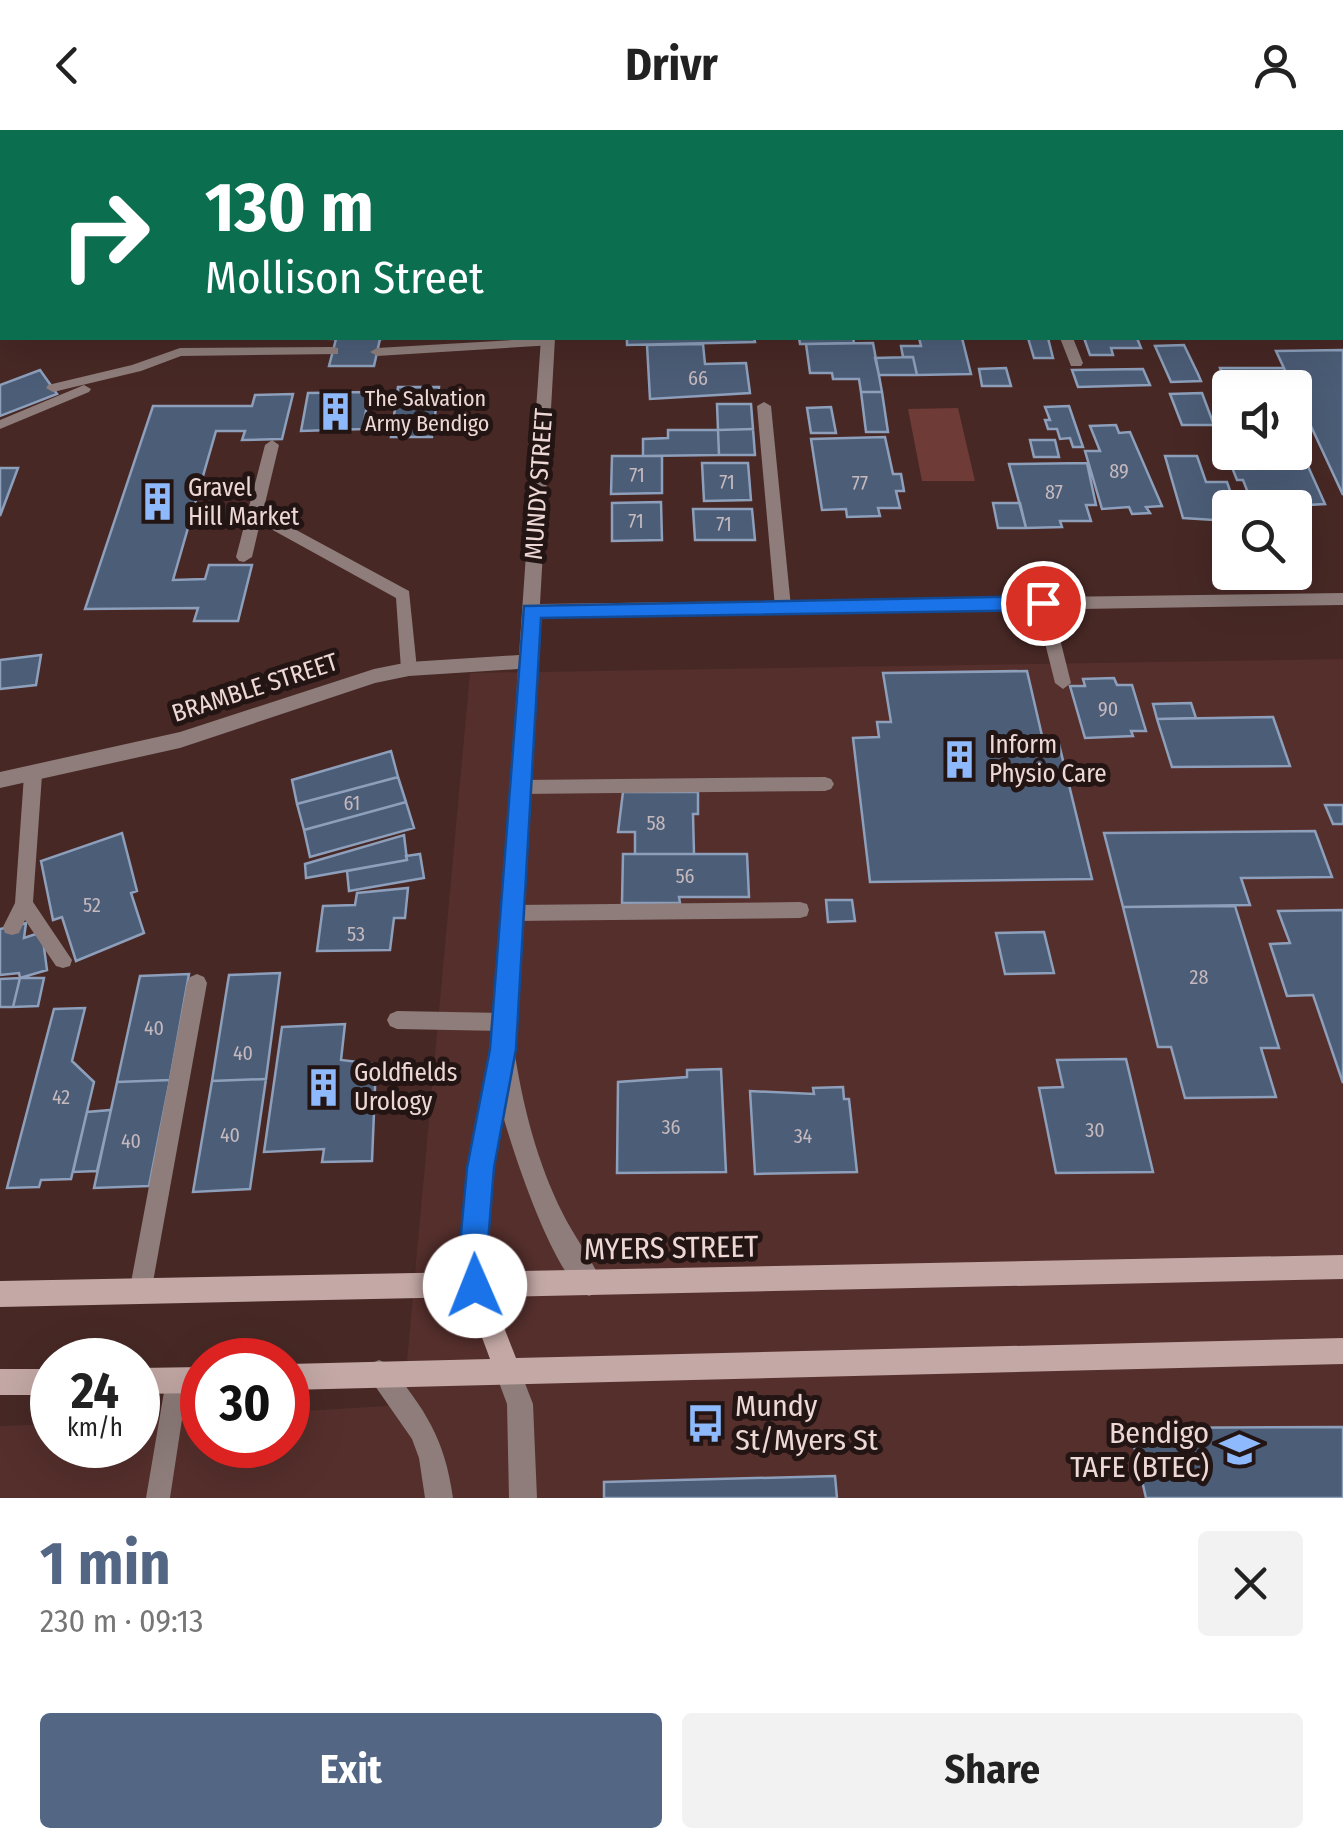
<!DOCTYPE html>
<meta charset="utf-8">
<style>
body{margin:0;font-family:"Fira Sans Condensed",sans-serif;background:#f2f2f2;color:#222;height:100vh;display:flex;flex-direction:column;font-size:38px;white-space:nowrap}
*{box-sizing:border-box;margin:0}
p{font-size:32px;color:#767676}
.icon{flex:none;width:55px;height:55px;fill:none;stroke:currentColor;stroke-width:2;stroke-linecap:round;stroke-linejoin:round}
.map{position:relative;height:1368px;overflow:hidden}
.details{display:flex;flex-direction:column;background:#fff;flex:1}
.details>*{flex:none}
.guide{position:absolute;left:0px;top:0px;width:1345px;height:210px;box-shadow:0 10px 40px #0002;background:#0b6e4f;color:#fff;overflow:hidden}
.controls{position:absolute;left:1212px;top:240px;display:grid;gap:20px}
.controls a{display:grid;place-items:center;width:100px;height:100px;border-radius:10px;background:#fff;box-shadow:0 10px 40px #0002;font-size:50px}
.speed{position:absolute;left:30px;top:1208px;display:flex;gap:20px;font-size:50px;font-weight:700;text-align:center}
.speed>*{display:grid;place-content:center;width:130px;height:130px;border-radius:50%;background:#fff;box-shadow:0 10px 40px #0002;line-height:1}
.speed small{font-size:25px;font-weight:400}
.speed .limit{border:15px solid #d22;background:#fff;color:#111}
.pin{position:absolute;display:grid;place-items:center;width:85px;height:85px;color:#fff;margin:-42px;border:5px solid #fff;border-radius:50%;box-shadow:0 2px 10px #0007}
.me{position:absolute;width:110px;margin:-55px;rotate:359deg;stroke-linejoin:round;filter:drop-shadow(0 0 8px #0008)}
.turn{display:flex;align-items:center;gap:35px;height:210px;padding:0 40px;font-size:45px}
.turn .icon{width:130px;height:130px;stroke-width:2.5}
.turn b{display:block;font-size:70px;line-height:85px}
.round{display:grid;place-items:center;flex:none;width:105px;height:105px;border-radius:10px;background:#f2f2f2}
.head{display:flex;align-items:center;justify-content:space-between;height:170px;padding:0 40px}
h1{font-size:60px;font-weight:700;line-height:75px;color:#536684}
.primary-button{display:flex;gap:20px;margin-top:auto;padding:20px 40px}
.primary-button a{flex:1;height:115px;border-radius:10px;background:#536684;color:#fff;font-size:40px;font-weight:700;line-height:115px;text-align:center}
.primary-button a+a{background:#f2f2f2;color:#222}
header{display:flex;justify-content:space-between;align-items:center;height:130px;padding:0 40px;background:#fff;font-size:45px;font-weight:700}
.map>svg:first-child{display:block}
.built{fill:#552f2c}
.green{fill:#6e3b37}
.building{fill:#4c5d77;stroke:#8d9fbb;stroke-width:2.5}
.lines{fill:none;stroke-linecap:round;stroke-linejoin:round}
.service{fill:#8e7d7b;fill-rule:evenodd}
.minor{fill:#8e7d7b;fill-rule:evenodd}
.secondary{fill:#c3a8a5;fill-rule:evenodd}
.rail-casing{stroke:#957a77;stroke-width:8}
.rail{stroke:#231514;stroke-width:5;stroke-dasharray:16;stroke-linecap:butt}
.route{fill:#1a73e8;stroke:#114b97;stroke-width:2.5}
.labels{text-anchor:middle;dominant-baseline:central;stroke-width:10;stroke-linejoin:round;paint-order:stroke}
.number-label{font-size:20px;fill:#c5b9be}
.far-poi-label{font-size:22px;fill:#edd8d5;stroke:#231514;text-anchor:start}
.street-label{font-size:25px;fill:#edd8d5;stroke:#231514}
.poi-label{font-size:25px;fill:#edd8d5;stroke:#231514;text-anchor:start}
.near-street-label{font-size:30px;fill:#edd8d5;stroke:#231514}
.near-poi-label{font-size:30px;fill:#edd8d5;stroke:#231514;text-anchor:start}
</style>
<header><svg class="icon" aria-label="back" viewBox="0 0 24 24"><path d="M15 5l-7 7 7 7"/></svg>Drivr<svg class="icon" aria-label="person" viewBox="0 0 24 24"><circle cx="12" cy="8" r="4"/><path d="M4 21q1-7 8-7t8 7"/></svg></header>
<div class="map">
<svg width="1343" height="1368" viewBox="0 0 1343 1368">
<rect width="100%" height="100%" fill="#472825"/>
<path class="built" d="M685 0H1343V182L1342 2H656Z
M1343 529V1368H0V1296L52 1294V1315H138V1289L202 1286V1315H288V1282L403 1275 470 543Z"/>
<path class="green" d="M958 278 975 351H922L908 279Z"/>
<path class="building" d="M294 208H403L380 209 374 236H329L336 209Z
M627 208H754L755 212 627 215Z
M799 208H853L854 213 800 214Z
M919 208H962L971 244 917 245 913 227H903L901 216H921Z
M1028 208H1048L1053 228H1034Z
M1084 208H1137L1141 218H1111L1113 225H1090Z
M873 213 882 262H861L859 249H833L832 243H810L806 214Z
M703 214 705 234 746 233 750 263 650 269 647 215Z
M1184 215 1198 244 1201 251 1171 252 1155 216Z
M1343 220V365L1276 221Z
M913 227 917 245H879L875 228Z
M1006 238 1011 256H982L979 239Z
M1220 238H1284L1291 256H1227Z
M1143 239 1150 255 1078 257 1072 240Z
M40 240 57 264 0 286V255Z
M398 257H439L432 307H391Z
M369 262 363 299 301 301 308 263Z
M861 262H882L888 302H866Z
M1202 263 1214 295H1182L1170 264Z
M293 264 282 309 242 310 245 301H216L173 450 205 449 209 435H252L238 491H194L198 478 85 479 153 276H252L255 265Z
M717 274H751L753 299 718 300Z
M1069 276 1083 317H1073L1070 308 1060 309 1057 299H1048L1045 290H1050L1045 277Z
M831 277 836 303H811L807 278Z
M1116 295 1119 303 1130 302 1162 376 1146 377 1150 383 1132 384 1129 377 1102 379 1085 321H1100L1090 296Z
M753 299 755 325H719L718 300Z
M668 300H718L719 325 643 326V309L668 308Z
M885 307 893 344H901L904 361H896L900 378H878L880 386 847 387 846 379 822 380 811 309Z
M1030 310H1055L1059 327H1034Z
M1222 312H1230V322L1302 323 1325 374 1254 378 1243 350H1237Z
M612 326H662V363L611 364Z
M1165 326H1197L1206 352H1227L1236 378H1230V391L1183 388Z
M702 333H748L751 370 704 371Z
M1087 333 1096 375H1086L1091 391H1060L1062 397 1026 398 1009 334Z
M0 338H18L0 386Z
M661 372 662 410 612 411V373Z
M993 373H1020L1026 398H998Z
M693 379H752L755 410H695Z
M41 525 36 555 0 559V530Z
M1027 541 1043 610H1058L1092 749 870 752 853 608 879 607 877 592H891L883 543Z
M1114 548 1117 555H1132L1146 601H1131L1133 606 1085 608 1070 556H1085L1083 549Z
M1191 573 1196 588 1157 589 1153 574Z
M1273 587 1290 636 1172 637 1157 589Z
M391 621 398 647 297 674 292 650Z
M398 647 406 672 304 700 297 674Z
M623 662H698V684H693L694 724H635V702H618Z
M406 672 414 698 310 727 304 700Z
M1325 675H1343V694H1333Z
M1315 701 1332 747 1241 748 1250 775 1123 777 1104 703Z
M122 703 137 761 131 763 144 803 76 831 62 787 53 790 41 731Z
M404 705 407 730 306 748 305 734Z
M420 724 424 748 349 761 347 741 407 730 406 726Z
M623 724H747L749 767H679L680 773H622Z
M408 758 405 788H394L390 820 317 821 323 776 355 775 357 763Z
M826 770H852L855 791 828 792Z
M1235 776 1279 918H1261L1276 967 1185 968 1171 917H1158L1123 777Z
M1343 780V953L1313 865 1287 866 1270 814 1290 813 1278 781Z
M26 793 24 808 42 802 47 840 20 848 19 843 0 845V799Z
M1044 802 1054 843 1005 844 996 803Z
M280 843 266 949 212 951 229 845Z
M189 844 170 950 117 952 140 846Z
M20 848 13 877H0V849Z
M20 848H44L38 876 13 877Z
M85 878 72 931 94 952 71 1049 41 1050 39 1057 7 1058 54 879Z
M345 894 341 930 376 934 372 1031 322 1032 324 1019 264 1022 282 897Z
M1126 929 1153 1042 1056 1043 1039 958 1063 957 1057 930Z
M721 939 726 1042 617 1043 618 952 687 947V940Z
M266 949 250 1059 193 1062 212 951Z
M170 950 149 1056 94 1058 117 952Z
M843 957 844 969H849L857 1042 755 1044 750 961 814 964 813 958Z
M111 980 97 1041 73 1042 87 982Z
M1343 1297V1368H1146L1130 1298Z
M835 1346 837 1368H604V1352Z"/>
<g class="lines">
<path class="service" d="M548 208 553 209V215L377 226 370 222 377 218Z
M1060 208H1073L1083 233 1081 236H1071Z
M333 217 338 218V224L181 226 141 241 53 262 46 258 48 255 132 235 180 218Z
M84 255 91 259 89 262 0 299V290Z
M764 272 771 276 791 477 783 483 775 477 757 276Z
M272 310 279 315 263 382 409 461 417 539 415 543H403L401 539 396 468 260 393 252 427 244 432 239 431 236 427 265 315Z
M1043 467 1051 473 1071 553 1063 559 1055 553 1035 473Z
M33 638 39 640 42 645 33 772 72 830 70 836 63 838 56 836 25 790 19 803 12 805 5 803 3 797 15 773 24 645 27 640Z
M825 647 831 649 834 654 831 659 825 661 521 664 515 662 512 657 515 652 521 650Z
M800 772 807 774 809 780 807 786 800 788 513 791 506 789 504 783 506 777 513 775Z
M197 844 204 847 207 853 151 1163 148 1171 140 1174 132 1171 129 1163 187 853 190 847Z
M397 881 503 883 510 886 513 892 510 898 503 901 397 899 390 896 387 890 390 884Z
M177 1239 185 1242 188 1250 170 1368H146L166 1250 169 1242Z"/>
<path class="minor" d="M549 0H561V2H549Z
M1342 87H1343V95H1342Z
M541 208H555L540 474 1343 463V475L539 487 514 919C523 977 537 1032 563 1084 575 1108 592 1129 602 1153L598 1162 589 1166C555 1152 512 1019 502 982L489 1073 488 1156 484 1165 475 1169 466 1165C448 1121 478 985 489 936L493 928 518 539 409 546 375 553 180 618 0 658V642L180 602 374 539 409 532 519 525Z
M507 1226 516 1230 533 1274 537 1368H509L507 1274 494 1239 498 1230Z
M379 1230 388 1234C425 1279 445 1309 453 1368H425L419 1328 412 1309 366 1243 370 1234Z"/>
<path class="secondary" d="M1343 1125V1149L492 1167 516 1228 1343 1208V1234L288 1260V1234L490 1229 467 1167 0 1177V1151Z
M202 1237V1263L138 1264V1238Z
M0 1239H52V1265H0Z"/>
<defs>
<path id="rail" d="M869 2 905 0"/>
</defs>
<use href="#rail" class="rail-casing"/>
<use href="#rail" class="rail"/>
</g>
<path class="route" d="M1043 466 1053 473 1043 480 541 488 516 919 494 1038 487 1125 489 1156 485 1166 475 1170 465 1166 459 1125 467 1038 490 919 524 476Z"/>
<defs>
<symbol id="building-bare" viewBox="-9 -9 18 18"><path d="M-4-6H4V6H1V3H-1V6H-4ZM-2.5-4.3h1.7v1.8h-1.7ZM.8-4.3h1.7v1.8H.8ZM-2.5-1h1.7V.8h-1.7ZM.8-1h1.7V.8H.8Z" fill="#8eb9fc" stroke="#231514" stroke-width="2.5" paint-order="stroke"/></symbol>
<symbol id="bus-bare" viewBox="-9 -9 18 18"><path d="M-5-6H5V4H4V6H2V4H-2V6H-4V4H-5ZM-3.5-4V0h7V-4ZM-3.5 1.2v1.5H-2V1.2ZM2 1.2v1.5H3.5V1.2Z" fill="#8eb9fc" stroke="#231514" stroke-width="2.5" paint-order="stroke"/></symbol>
<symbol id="university-bare" viewBox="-9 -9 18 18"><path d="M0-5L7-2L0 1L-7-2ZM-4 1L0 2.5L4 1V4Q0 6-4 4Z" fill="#8eb9fc" stroke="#231514" stroke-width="2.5" paint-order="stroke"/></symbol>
</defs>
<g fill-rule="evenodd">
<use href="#building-bare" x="308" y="254" width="55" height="55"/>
<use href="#building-bare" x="130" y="344" width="55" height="55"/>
<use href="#building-bare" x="932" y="602" width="55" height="55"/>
<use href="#building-bare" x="296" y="930" width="55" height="55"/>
<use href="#bus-bare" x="678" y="1266" width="55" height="55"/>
<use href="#university-bare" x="1212" y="1292" width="55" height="55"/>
</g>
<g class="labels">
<g class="number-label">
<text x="698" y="248">66</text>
<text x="1119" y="341">89</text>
<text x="637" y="345">71</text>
<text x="727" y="352">71</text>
<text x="860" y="353">77</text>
<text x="1054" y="362">87</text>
<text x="636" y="391">71</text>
<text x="724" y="394">71</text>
<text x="1108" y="579">90</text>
<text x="352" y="673">61</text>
<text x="656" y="693">58</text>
<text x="685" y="746">56</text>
<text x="92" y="775">52</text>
<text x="356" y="804">53</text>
<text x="1199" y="847">28</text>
<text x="154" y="898">40</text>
<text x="243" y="923">40</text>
<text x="61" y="967">42</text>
<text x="671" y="997">36</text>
<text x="1095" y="1000">30</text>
<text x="230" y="1005">40</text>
<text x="803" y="1006">34</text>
<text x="131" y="1011">40</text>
</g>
<g class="far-poi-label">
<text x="365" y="268">The Salvation<tspan x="365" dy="25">Army Bendigo</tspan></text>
</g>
<g class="street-label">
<text transform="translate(539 354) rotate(-86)">MUNDY STREET</text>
<text transform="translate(255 558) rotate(-18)">BRAMBLE STREET</text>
</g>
<g class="poi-label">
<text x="188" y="358">Gravel<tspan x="188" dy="29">Hill Market</tspan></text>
<text x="989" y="615">Inform<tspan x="989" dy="29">Physio Care</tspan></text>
<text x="354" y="943">Goldfields<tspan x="354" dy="29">Urology</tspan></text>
</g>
<g class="near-street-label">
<text transform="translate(671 1118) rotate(-1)">MYERS STREET</text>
</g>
<g class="near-poi-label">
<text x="735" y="1276">Mundy<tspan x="735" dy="34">St/Myers St</tspan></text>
<text x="1209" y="1303" text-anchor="end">Bendigo<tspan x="1209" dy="34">TAFE (BTEC)</tspan></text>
</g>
</g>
</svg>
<div class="controls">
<a><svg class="icon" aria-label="sound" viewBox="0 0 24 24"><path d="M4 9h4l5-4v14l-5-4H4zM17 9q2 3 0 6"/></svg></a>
<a><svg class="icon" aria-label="search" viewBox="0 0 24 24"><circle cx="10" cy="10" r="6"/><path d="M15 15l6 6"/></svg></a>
</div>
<div class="speed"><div>24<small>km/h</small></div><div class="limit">30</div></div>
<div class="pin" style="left:1043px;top:473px;background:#d93025"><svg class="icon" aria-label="arrive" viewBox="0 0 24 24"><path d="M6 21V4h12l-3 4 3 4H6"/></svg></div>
<svg class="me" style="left:475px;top:1156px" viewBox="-20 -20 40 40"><circle r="19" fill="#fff"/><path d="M0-13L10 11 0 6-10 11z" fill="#1a73e8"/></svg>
<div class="guide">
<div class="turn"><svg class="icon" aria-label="right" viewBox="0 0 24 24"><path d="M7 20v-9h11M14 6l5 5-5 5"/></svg><div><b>130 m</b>Mollison Street</div></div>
</div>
</div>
<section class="details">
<div class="head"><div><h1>1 min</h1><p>230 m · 09:13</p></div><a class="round"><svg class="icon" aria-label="close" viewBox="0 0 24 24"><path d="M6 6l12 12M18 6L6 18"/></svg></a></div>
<div class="primary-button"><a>Exit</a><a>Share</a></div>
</section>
